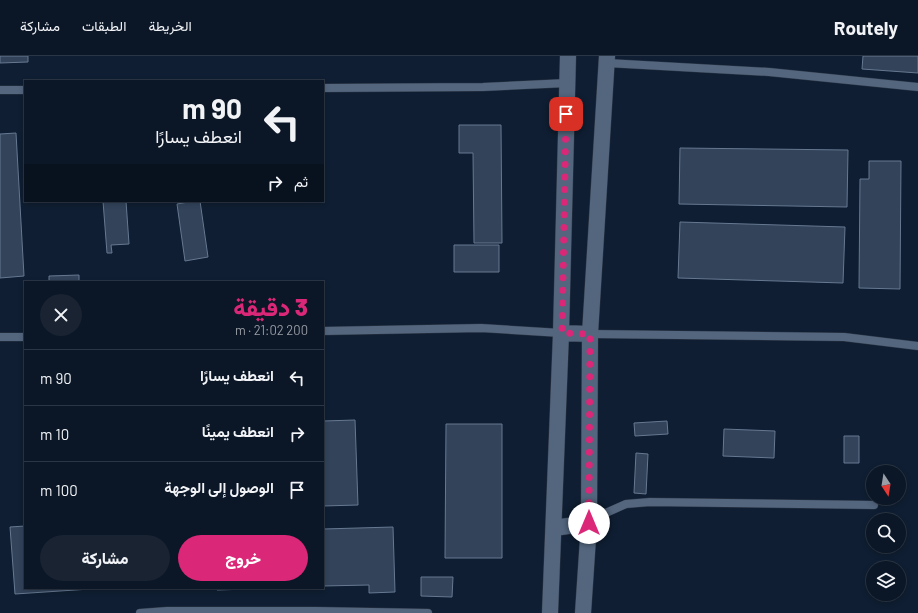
<!DOCTYPE html>
<html lang="ar">
<meta charset="utf-8">
<style>
body{margin:0;font-family:Barlow,Vazirmatn,sans-serif;background:#192332;color:#f1f3f6;direction:rtl;height:100vh;display:flex;flex-direction:column;font-size:15px;white-space:nowrap}
*{box-sizing:border-box;margin:0}
p{font-size:13px;color:#9a9fa7}
.icon{flex:none;width:22px;height:22px;fill:none;stroke:currentColor;stroke-width:2;stroke-linecap:round;stroke-linejoin:round}
.map{position:relative;flex:1;overflow:hidden;direction:ltr}
.drawer{position:absolute;left:24px;top:225px;width:300px;height:308px;display:flex;flex-direction:column;background:#0b1626;border-radius:0px;box-shadow:0 2px 6px #0003,0 0 0 1px #2b3543;direction:rtl}
.drawer>*{flex:none}
.guide{position:absolute;left:24px;top:24px;width:300px;height:122px;border-radius:0px;box-shadow:0 2px 6px #0003,0 0 0 1px #2b3543;direction:rtl;background:#0b1626;color:#f1f3f6;overflow:hidden}
.needle{width:26px;rotate:168deg}
.fabs{position:absolute;left:866px;top:409px;display:grid;gap:8px}
.fabs a{display:grid;place-items:center;width:40px;height:40px;border-radius:50%;background:#0b1626;box-shadow:0 2px 6px #0003,0 0 0 1px #2b3543;font-size:20px}
.pin{position:absolute;display:grid;place-items:center;width:34px;height:34px;color:#fff;margin:-17px;border-radius:8px;box-shadow:0 2px 6px #0006}
.me{position:absolute;width:44px;margin:-22px;rotate:0deg;stroke-linejoin:round;filter:drop-shadow(0 0 3px #0008)}
.turn{display:flex;align-items:center;gap:14px;height:84px;padding:0 16px;font-size:18px}
.turn .icon{width:52px;height:52px;stroke-width:2.5}
.turn b{display:block;font-size:28px;line-height:34px}
.then{display:flex;align-items:center;height:38px;padding:0 16px;background:#0003;gap:8px;font-size:15px}
.round{display:grid;place-items:center;flex:none;width:42px;height:42px;border-radius:21px;background:#192332}
.head{display:flex;align-items:center;justify-content:space-between;height:68px;padding:0 16px}
h1{font-size:24px;font-weight:800;line-height:30px;color:#db2777}
.cta{display:flex;gap:8px;margin-top:auto;padding:8px 16px}
.cta a{flex:1;height:46px;border-radius:24px;background:#db2777;color:#fff;font-size:16px;font-weight:800;line-height:46px;text-align:center}
.cta a+a{background:#192332;color:#f1f3f6}
ul{padding:0;list-style:none}
li{display:flex;align-items:center;gap:12px;height:56px;padding:0 16px;border-top:1px solid #2b3543}
li div{flex:1}
li b{display:block;font-size:15px}
li em{font-style:normal}
header{display:flex;align-items:center;gap:24px;box-sizing:border-box;height:56px;padding:0 20px;background:#0b1626;border-bottom:1px solid #2b3543}
header strong{font-size:19px}
nav{display:flex;gap:22px;margin-inline-start:auto;font-size:14px}
.map>svg:first-child{display:block}
.building{fill:#32435a;stroke:#667991}
.lines{fill:none;stroke-linecap:round;stroke-linejoin:round}
.lane-casing{stroke:#2d3646;stroke-width:9}
.street-casing{stroke:#2d3646;stroke-width:17}
.lane{stroke:#53667e;stroke-width:8}
.street{stroke:#53667e;stroke-width:16}
.route{stroke:#db2777;stroke-width:7;stroke-dasharray:0 12.6}
</style>
<header>
<strong>Routely</strong>
<nav><a>الخريطة</a><a>الطبقات</a><a>مشاركة</a></nav>
</header>
<div class="map">
<svg width="918" height="557" viewBox="0 0 918 557">
<rect width="100%" height="100%" fill="#0f1e32"/>
<path class="building" d="M0 0H28V6L0 7Z
M863 0H918V17L862 13Z
M459 69H501L502 187H474L473 97H459Z
M16 77 24 220 0 222V78Z
M680 92 848 94 847 151 679 148Z
M869 105H901L900 233 859 232 860 123H869Z
M103 145H126L129 188 111 189 112 197H107Z
M194 145H200L208 201 185 205 177 148Z
M680 166 845 171 843 227 678 222Z
M454 189H499V216H454Z
M79 219V226H49V220Z
M355 364 358 449 323 450V365Z
M667 365 668 378 635 380 634 367Z
M446 368H502V502H445Z
M724 373 775 375 774 402 723 400Z
M844 380H859V407H844Z
M636 397 648 398 646 438 634 437Z
M25 470V532H105L15 538 10 471Z
M393 471 395 536 369 537V529L323 530V473Z
M421 521H453L452 541 421 540Z
M217 532H279L217 534Z"/>
<g class="lines">
<defs>
<path id="lane" d="M607 7 769 16 918 31
M323 32 483 31 567 27
M0 34H25
M323 275 481 272 561 277
M590 278 844 281 918 290
M0 281H25
M589 467 608 456 626 448 650 446 874 449
M140 557 167 555H316L428 557"/>
<path id="street" d="M561 277 590 278
M554 472 589 467
M550 557 561 277 568 0
M583 557 589 467 590 278 607 0"/>
</defs>
<use href="#lane" class="lane-casing"/>
<use href="#street" class="street-casing"/>
<use href="#lane" class="lane"/>
<use href="#street" class="street"/>
</g>
<g class="lines">
<path class="route" d="M566 58 562 277 590 278 589 467"/>
</g>
</svg>
<div class="fabs">
<a><svg class="needle" viewBox="-14 -14 28 28"><path d="M0-13l5 13h-10z" fill="#e53935"/><path d="M0 13l5-13h-10z" fill="#9a9fa7"/></svg></a>
<a><svg class="icon" aria-label="search" viewBox="0 0 24 24"><circle cx="10" cy="10" r="6"/><path d="M15 15l6 6"/></svg></a>
<a><svg class="icon" aria-label="layers" viewBox="0 0 24 24"><path d="M12 4l9 5-9 5-9-5zM3 14l9 5 9-5"/></svg></a>
</div>
<div class="pin" style="left:566px;top:58px;background:#d93025"><svg class="icon" aria-label="arrive" viewBox="0 0 24 24"><path d="M6 21V4h12l-3 4 3 4H6"/></svg></div>
<svg class="me" style="left:589px;top:467px" viewBox="-20 -20 40 40"><circle r="19" fill="#fff"/><path d="M0-13L10 11 0 6-10 11z" fill="#db2777"/></svg>
<div class="guide">
<div class="turn"><svg class="icon" aria-label="left" viewBox="0 0 24 24"><path d="M17 20v-9H6M10 6l-5 5 5 5"/></svg><div><b>90 m</b>انعطف يسارًا</div></div>
<div class="then">ثم<svg class="icon" aria-label="right" viewBox="0 0 24 24"><path d="M7 20v-9h11M14 6l5 5-5 5"/></svg></div>
</div>
<section class="drawer">
<div class="head"><div><h1>3 دقيقة</h1><p>200 m · 21:02</p></div><a class="round"><svg class="icon" aria-label="close" viewBox="0 0 24 24"><path d="M6 6l12 12M18 6L6 18"/></svg></a></div>
<ul>
<li><svg class="icon" aria-label="left" viewBox="0 0 24 24"><path d="M17 20v-9H6M10 6l-5 5 5 5"/></svg><div><b>انعطف يسارًا</b></div><em>90 m</em></li>
<li><svg class="icon" aria-label="right" viewBox="0 0 24 24"><path d="M7 20v-9h11M14 6l5 5-5 5"/></svg><div><b>انعطف يمينًا</b></div><em>10 m</em></li>
<li><svg class="icon" aria-label="arrive" viewBox="0 0 24 24"><path d="M6 21V4h12l-3 4 3 4H6"/></svg><div><b>الوصول إلى الوجهة</b></div><em>100 m</em></li>
</ul>
<div class="cta"><a>خروج</a><a>مشاركة</a></div>
</section>
</div>
